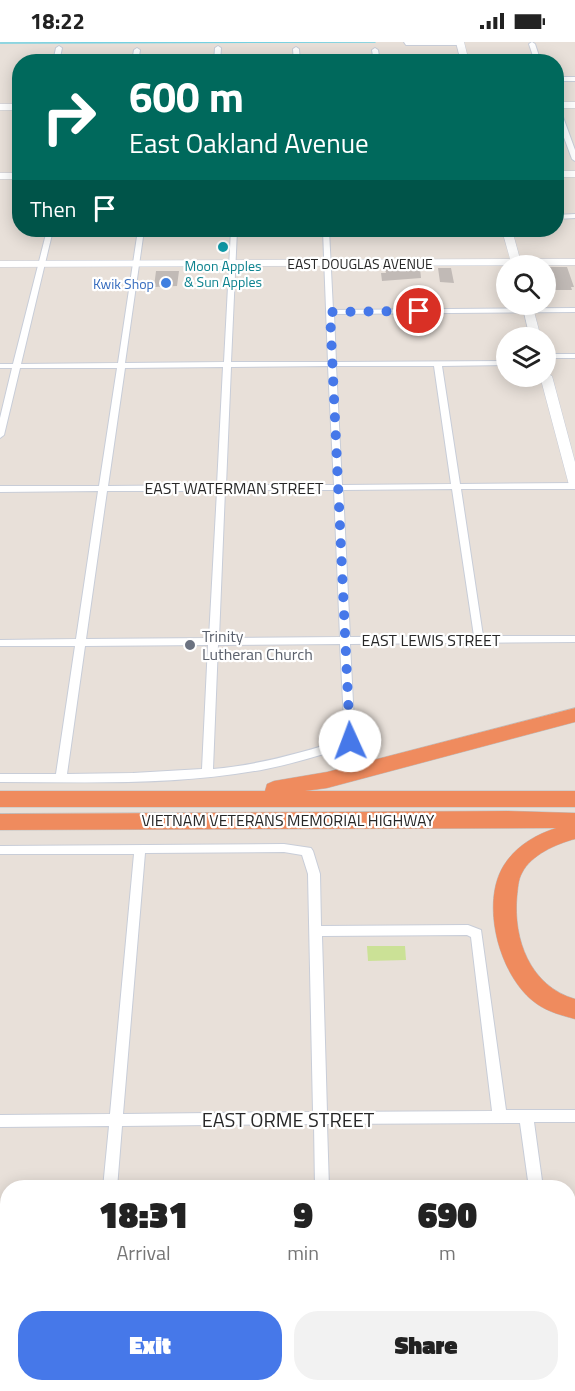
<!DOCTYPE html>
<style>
body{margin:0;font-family:"Titillium Web",sans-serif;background:#f2f2f2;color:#222;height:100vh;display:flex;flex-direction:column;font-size:22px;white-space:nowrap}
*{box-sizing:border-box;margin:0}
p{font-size:20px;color:#767676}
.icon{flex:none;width:33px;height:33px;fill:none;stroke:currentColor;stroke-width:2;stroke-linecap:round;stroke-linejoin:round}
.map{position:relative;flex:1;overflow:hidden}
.drawer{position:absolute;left:0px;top:1138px;width:576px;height:212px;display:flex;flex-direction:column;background:#fff;border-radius:24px 24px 0 0;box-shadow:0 3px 15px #0003}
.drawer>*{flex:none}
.banner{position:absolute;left:12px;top:12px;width:552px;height:183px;border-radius:24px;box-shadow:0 3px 15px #0003;background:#00695c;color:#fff;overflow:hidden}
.fabs{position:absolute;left:496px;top:213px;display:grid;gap:12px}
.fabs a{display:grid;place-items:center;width:60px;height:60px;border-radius:50%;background:#fff;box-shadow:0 3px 15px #0003;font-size:30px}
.pin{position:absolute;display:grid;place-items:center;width:51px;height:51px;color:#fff;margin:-26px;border:3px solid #fff;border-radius:50%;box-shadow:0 2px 6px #0007}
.me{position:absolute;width:66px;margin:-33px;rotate:358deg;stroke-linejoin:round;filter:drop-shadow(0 0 4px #0008)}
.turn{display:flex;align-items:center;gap:21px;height:126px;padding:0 18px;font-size:27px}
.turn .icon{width:78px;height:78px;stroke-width:2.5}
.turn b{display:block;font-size:42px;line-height:51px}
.then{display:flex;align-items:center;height:57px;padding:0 18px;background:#0003;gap:12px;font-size:22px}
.eta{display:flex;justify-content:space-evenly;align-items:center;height:102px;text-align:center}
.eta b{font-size:36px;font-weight:800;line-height:42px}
.cta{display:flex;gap:12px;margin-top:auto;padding:12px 18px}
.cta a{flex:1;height:69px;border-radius:24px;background:#4678e9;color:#fff;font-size:24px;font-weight:800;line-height:69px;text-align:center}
.cta a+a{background:#f2f2f2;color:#222}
.status{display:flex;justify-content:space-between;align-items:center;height:42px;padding:0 30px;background:#fff;direction:ltr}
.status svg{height:16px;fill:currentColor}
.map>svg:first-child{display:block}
.pitch{fill:#cbe196}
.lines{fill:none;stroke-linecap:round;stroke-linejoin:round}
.stream{stroke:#75d2e2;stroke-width:1.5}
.building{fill:#c1bab6}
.street-casing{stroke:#c8cdd8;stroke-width:2}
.secondary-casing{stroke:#c8cdd8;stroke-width:1}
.highway-casing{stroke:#bebebe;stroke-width:1}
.street{fill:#fff;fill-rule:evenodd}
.secondary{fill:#fff;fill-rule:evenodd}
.highway{fill:#ef8b5e;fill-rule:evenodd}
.route{stroke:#4678e9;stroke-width:10;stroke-dasharray:0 18}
.culture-dot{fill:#0f9aa8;stroke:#fff;stroke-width:2}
.shop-dot{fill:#3f7fe0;stroke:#fff;stroke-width:2}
.worship-dot{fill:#6b7280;stroke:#fff;stroke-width:2}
.labels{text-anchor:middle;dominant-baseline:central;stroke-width:4.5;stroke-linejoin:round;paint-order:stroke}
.far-street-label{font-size:14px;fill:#272727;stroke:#fff}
.far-culture-label{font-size:14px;fill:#0d838f;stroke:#fff}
.far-shop-label{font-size:14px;fill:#366cbe;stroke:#fff;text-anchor:end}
.street-label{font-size:16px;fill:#272727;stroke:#fff}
.worship-label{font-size:16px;fill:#5b616d;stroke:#fff;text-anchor:start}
.near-street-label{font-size:20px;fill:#272727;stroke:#fff}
</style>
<div class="status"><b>18:22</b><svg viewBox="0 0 49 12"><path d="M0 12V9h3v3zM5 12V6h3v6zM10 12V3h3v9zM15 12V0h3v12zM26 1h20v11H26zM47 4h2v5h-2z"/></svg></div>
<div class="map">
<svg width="575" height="1349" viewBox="0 0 575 1349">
<rect width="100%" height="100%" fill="#e8e0d9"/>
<path class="pitch" d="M367 904H405L406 918 368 919Z"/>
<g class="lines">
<path class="stream" d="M0 1 375 0"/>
</g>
<path class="building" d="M546 225H567L574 245H571L572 248H550L546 241Z
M420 226 421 236 382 239 381 231H386L385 227Z
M438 226H451L454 241 440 240Z
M156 229H179L177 244 154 245Z"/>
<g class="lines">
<defs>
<path id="street" d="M404 0H462L463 1 460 3H406Z
M532 0 535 2 541 20H535L529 2Z
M59 4 62 6 59 20H53L56 6Z
M218 4 221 6 220 20H214L215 6Z
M296 5 299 7 300 20H294L293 7Z
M137 6 140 8 138 20H132L134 8Z
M375 6 378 8 380 20H374L372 8Z
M556 35H575V39H556Z
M556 62 559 64 575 108V119L572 117 556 74Z
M575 172V176L556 177V173Z
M47 188H53L21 322 118 321 138 188H144L125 321 224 320 231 188H237L231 320H328L323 188H329L333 268 575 266V270L334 272 336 320 507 319V323L442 324 460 442 575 441V447H461L483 594H575V600L350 602 355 699 354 702C325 712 296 721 266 727 179 744 88 740 0 740V732H56L75 604H0V598L76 597 98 449 0 450V444H99L117 326H20L4 393 0 396V376L12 326H0V322H13ZM328 324 334 443H226L231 325ZM336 324H434L451 442 342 443ZM223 325 217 443 108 444 125 326ZM452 447 474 594 350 595 343 448ZM225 448H334L340 595 219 596ZM107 449H217L209 596 86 597ZM340 602 345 697C302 711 258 723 213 727L218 603ZM208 603 202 727 133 731 67 732 85 604Z
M546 312H575V316H546Z
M284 802 311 806 313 809 320 832 321 884 468 883 481 888 506 1068H575V1080H534L543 1146H529L520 1081 327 1082 329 1146H315L314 1082 122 1084 117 1146H103L109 1084 0 1085V1073L110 1072 134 812H0V804ZM284 810 302 813 308 832 313 1070 123 1072 145 811ZM467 893 471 895 492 1069 327 1070 322 894Z
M568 1336 573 1342 574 1349H558L557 1342H568Z
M84 1342H100V1349H84Z
M321 1342H337V1349H321Z"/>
<path id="secondary" d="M456 0H464L469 20H461Z
M556 60H575V66H556Z
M0 62H20V68H0Z
M556 129H575V135H556Z
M0 131H20V137H0Z
M502 188H512L520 217H575V223L0 225V219L510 217Z
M522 262H532L541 296H530Z
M546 331 552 334 575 420V447L569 443 540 334H546Z"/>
<path id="highway" d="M575 666V680L327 746 305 749H575V765H0V749H265L267 742 274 739 327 730Z
M508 769 575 771V797C556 802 531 813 522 831 518 838 518 847 517 854 513 897 530 944 575 957V977C560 973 545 969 533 959 499 932 480 861 504 823 516 804 535 793 556 786L0 788V772Z"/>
</defs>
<use href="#street" class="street-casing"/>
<use href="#secondary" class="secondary-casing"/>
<use href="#highway" class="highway-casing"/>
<use href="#street" class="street"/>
<use href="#secondary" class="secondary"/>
<use href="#highway" class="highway"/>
</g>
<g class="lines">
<path class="route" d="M350 699 330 270 419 269"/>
</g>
<circle class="culture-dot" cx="223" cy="205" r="6"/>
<circle class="shop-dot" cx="166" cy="241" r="6"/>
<circle class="worship-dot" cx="190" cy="603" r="6"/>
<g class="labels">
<g class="far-street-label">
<text x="360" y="221">EAST DOUGLAS AVENUE</text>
</g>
<g class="far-culture-label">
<text x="223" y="223">Moon Apples<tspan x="223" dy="16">&amp; Sun Apples</tspan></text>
</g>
<g class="far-shop-label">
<text x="154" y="241">Kwik Shop</text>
</g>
<g class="street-label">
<text x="234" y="446">EAST WATERMAN STREET</text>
<text x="431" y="598">EAST LEWIS STREET</text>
<text x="288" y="778">VIETNAM VETERANS MEMORIAL HIGHWAY</text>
</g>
<g class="worship-label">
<text x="202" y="594">Trinity<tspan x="202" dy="18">Lutheran Church</tspan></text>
</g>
<g class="near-street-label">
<text x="288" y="1077">EAST ORME STREET</text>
</g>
</g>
</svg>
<div class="fabs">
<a><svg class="icon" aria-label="search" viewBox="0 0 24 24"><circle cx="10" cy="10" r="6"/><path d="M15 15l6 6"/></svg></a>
<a><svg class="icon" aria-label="layers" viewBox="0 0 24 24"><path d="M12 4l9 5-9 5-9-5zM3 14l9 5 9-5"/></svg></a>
</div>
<div class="pin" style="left:419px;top:269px;background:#d93025"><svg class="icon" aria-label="arrive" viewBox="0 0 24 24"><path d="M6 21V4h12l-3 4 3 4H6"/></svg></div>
<svg class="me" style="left:350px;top:699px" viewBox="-20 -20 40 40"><circle r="19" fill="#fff"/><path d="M0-13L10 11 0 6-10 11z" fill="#4678e9"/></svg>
<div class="banner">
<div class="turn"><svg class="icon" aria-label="right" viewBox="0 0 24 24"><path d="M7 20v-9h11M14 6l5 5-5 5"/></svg><div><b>600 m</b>East Oakland Avenue</div></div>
<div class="then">Then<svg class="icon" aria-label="arrive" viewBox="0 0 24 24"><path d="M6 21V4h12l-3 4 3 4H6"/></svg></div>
</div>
<section class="drawer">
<div class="eta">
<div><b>18:31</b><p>Arrival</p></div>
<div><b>9</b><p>min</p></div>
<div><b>690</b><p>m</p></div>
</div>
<div class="cta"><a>Exit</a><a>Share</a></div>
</section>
</div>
